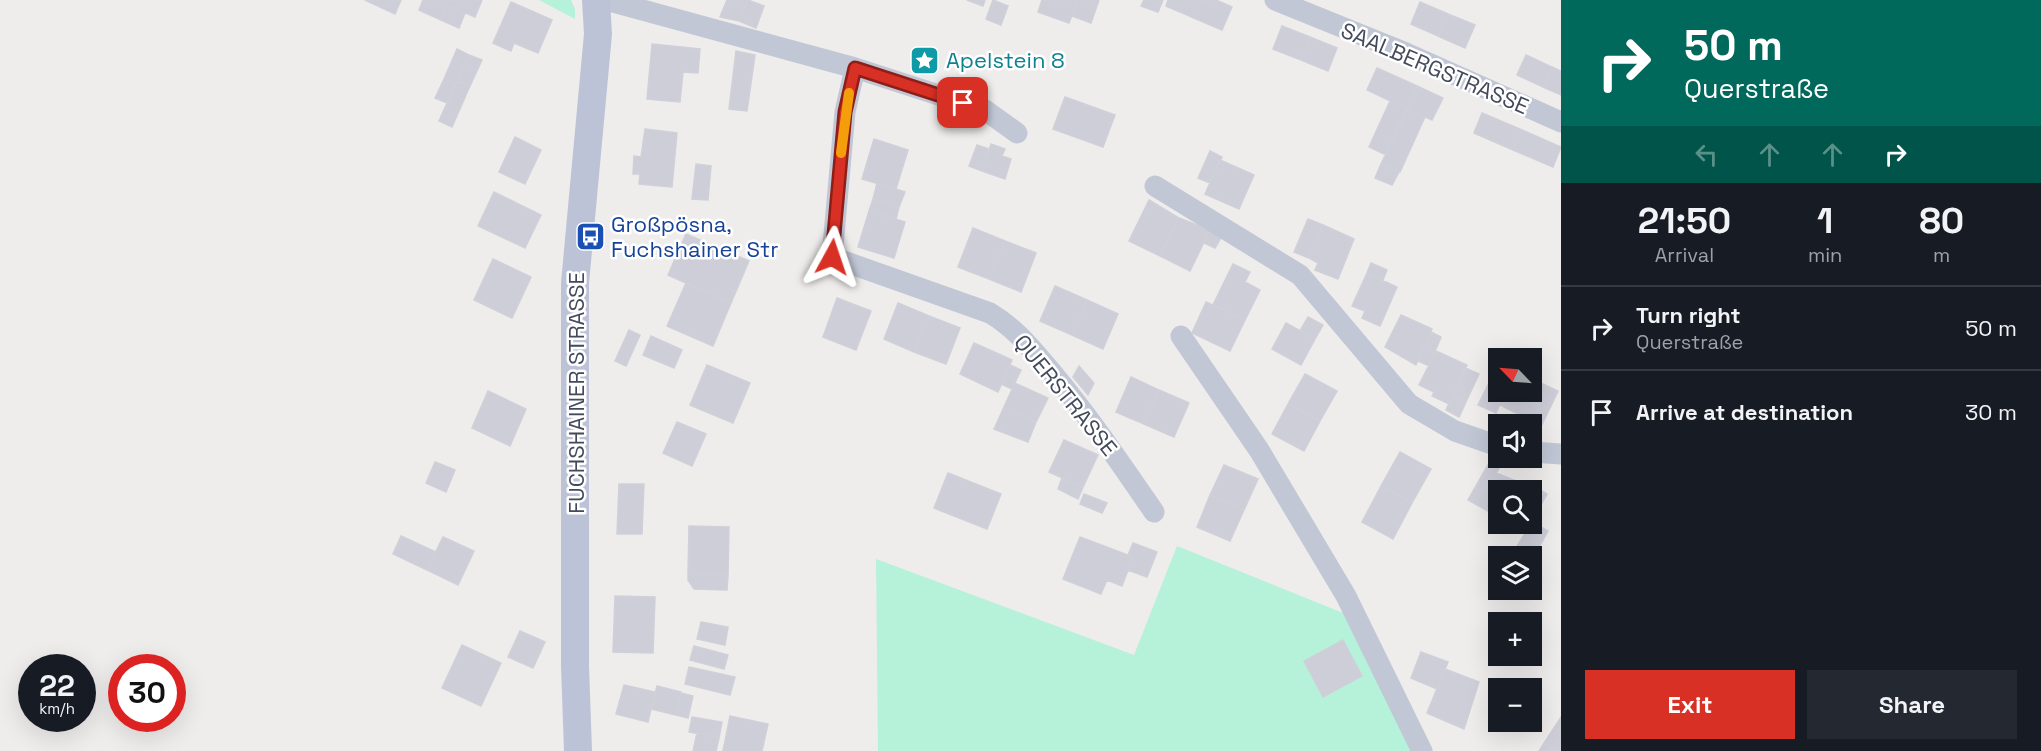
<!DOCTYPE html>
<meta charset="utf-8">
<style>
body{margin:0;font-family:"Space Grotesk",sans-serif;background:#242831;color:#f1f3f6;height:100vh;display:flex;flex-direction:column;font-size:22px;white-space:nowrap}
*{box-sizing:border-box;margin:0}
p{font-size:20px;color:#9ea1a6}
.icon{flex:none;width:33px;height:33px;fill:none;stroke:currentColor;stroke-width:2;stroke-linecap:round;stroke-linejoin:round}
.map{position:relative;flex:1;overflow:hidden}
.side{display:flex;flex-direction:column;background:#171b24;width:480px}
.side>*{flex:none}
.top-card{background:#00695c;color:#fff;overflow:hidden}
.needle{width:39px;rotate:295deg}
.fabs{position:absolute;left:1488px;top:348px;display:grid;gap:12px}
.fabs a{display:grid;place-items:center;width:54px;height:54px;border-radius:0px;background:#171b24;box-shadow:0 6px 24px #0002;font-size:30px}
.speed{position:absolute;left:18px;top:654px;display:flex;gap:12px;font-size:30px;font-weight:700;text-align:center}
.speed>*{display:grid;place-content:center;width:78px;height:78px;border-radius:50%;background:#171b24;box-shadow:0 6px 24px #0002;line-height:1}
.speed small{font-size:15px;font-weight:400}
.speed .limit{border:9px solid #d22;background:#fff;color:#111}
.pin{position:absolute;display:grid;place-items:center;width:51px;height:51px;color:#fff;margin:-26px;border-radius:12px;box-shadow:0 3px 9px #0006}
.me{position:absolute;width:66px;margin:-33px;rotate:5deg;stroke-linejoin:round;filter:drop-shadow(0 0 4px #0008)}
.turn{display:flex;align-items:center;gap:21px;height:126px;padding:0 24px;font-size:27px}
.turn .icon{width:78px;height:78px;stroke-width:2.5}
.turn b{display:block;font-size:42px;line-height:51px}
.lanes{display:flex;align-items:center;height:57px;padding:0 24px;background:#0003;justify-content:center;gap:30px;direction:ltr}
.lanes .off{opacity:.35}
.eta{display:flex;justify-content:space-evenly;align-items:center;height:102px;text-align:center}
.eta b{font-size:36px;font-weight:700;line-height:42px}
.primary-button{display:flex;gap:12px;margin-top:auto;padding:12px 24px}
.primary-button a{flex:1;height:69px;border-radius:0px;background:#d93025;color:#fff;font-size:24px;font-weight:700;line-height:69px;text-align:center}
.primary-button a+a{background:#242831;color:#f1f3f6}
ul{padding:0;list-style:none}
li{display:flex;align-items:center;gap:18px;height:84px;padding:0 24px;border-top:2px solid #363941}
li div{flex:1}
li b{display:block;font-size:22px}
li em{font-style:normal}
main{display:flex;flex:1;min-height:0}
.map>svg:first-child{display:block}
.green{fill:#b6f1da}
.building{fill:#cdced8;stroke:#cfd0d8;stroke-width:1.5}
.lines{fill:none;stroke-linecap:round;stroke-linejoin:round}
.street{stroke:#c1c7d5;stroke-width:21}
.secondary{stroke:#bdc3d7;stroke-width:28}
.route-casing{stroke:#8d1f18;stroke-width:15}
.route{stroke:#d93025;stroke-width:10}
.slow{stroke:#f59e0b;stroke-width:10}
.labels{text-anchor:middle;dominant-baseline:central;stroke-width:5;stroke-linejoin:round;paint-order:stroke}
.culture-label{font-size:22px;fill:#0d838f;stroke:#fff;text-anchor:start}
.street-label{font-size:22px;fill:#434a5b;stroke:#fff}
.transit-label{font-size:22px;fill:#164399;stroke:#fff;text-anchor:start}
</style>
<main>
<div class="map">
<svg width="1561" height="751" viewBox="0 0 1561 751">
<rect width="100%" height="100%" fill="#efecec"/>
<path class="green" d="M539 0H571L575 9V19Z
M1177 546 1343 613 1412 751H878L876 559 1134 655Z"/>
<path class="building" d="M365 0H401L395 14Z
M423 0H482L475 17 447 5 441 20 419 10Z
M727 0H748L739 21 720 17Z
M748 0 764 6 756 28 739 21Z
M967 0H985L983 6Z
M993 0 1008 6 1001 25 986 19Z
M1042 0H1078L1069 23 1038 12Z
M1078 0H1099L1091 23 1072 16Z
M1144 0H1163L1158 12 1141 6Z
M1168 0H1202L1194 18 1166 6Z
M1202 0H1216L1232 7 1222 30 1194 18Z
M511 2 552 20 538 53 514 43 511 51 493 43Z
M1420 2 1448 14 1438 36 1411 24Z
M447 5 465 13 459 28 441 20Z
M1448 14 1475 25 1465 48 1438 36Z
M1282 26 1310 37 1301 60 1273 49Z
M1310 37 1337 48 1328 71 1301 60Z
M652 44 700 49 698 73 683 72 680 102 647 99Z
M457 49 469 55 456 84 444 79Z
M736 51 755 55 747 111 729 109Z
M469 55 482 60 470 86 457 81Z
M1526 55 1552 67 1543 87 1517 75Z
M1552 67 1561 71V95L1543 87Z
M1377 68 1417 86 1407 109 1367 90Z
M444 79 456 84 447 103 435 98Z
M457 81 470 86 452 127 439 121Z
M1417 86 1443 98 1432 120 1407 109Z
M1065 97 1115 115 1103 147 1053 129Z
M1390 101 1407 109 1386 155 1369 147Z
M1407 109 1425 117 1400 172 1381 164Z
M1482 113 1522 130 1513 150 1474 133Z
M645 129 677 133 672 187 639 184 640 174H633L634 156 641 157Z
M1522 130 1561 147 1553 167 1513 150Z
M515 137 541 150 525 184 499 172Z
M874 139 908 150 896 189 862 179Z
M991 144 1005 149 1002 156 1011 159 1005 179 982 171Z
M977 145 989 149 982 171 969 166Z
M1210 151 1222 157 1210 183 1198 178Z
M1220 160 1254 175 1239 209 1205 194Z
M696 164 711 166 708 200 692 199Z
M1381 164 1399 172 1392 185 1375 178Z
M877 183 905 192 899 207 873 199Z
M494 192 541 215 525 248 478 226Z
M873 199 899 207 896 219 869 211Z
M1149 200 1179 218 1160 256 1129 241Z
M869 211 905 222 894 258 858 247Z
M1179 218 1210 230 1190 271 1160 256Z
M1308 219 1323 225 1309 258 1294 252Z
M1323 225 1354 239 1338 279 1315 270 1318 263 1309 258Z
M973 228 1005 241 989 279 958 267Z
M1210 230 1222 236 1215 248 1204 243Z
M686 234 749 261 731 303 668 275Z
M1005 241 1036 253 1021 292 989 279Z
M493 259 531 277 512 318 474 300Z
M1371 263 1387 270 1383 280 1367 273Z
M1233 264 1250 272 1245 282 1260 290 1245 320 1213 305Z
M1367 273 1397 287 1380 326 1362 318 1365 311 1352 306Z
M686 283 731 303 713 346 667 326Z
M1055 286 1087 300 1072 335 1040 321Z
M837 298 871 311 856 350 823 337Z
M1087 300 1118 314 1103 349 1072 335Z
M1206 302 1245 320 1230 351 1192 333Z
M898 303 929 316 914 352 884 339Z
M1401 315 1432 329 1416 365 1385 347Z
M929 316 960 328 946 364 914 352Z
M1308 317 1323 325 1315 339 1300 331Z
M1286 323 1315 339 1301 365 1272 349Z
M629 330 640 335 626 366 615 361Z
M1431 332 1441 337 1429 366 1418 361Z
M651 336 682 350 674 368 643 355Z
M974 343 1012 360 998 392 960 374Z
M1436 351 1467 365 1449 404 1432 396 1434 392 1419 385Z
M1498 363V392H1521L1512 411 1500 405 1503 397 1486 389Z
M707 365 750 383 733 423 690 405Z
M1010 365 1021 370 1012 389 1001 384Z
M1079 366 1094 383 1088 395 1073 377Z
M1465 368 1479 374 1466 402 1453 395Z
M1305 374 1337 391 1320 421 1288 404Z
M1131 377 1159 390 1144 424 1116 412Z
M1532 379 1558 391 1538 433 1532 429V424H1520L1524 416 1512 411 1521 392H1532Z
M1015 383 1048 398 1036 422 1004 407Z
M1486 389 1503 397 1496 413 1478 405Z
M1159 390 1189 403 1174 437 1144 424Z
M488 391 526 409 510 446 472 428Z
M1453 395 1466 402 1459 417 1446 410Z
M1288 404 1320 421 1304 451 1272 434Z
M1004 407 1036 422 1028 442 994 429Z
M677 422 706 434 692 466 663 453Z
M1064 440 1098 455 1083 487 1049 472Z
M1400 452 1431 469 1412 503 1381 486Z
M1490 461 1500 467 1496 473 1516 481 1511 490H1498L1497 516 1468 500Z
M435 462 455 470 446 492 426 483Z
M1224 465 1258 479 1244 510 1210 495Z
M948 473 1001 494 987 529 934 508Z
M1062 478 1083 487 1078 499 1058 489Z
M1516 481 1530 489 1529 490H1511Z
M619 484H644L642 534H617Z
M1381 486 1412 503 1393 539 1362 522Z
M1538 489 1547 494 1532 521V493L1535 495Z
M1084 494 1107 503 1102 513 1080 504Z
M1210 495 1244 510 1230 541 1197 527Z
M1532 522 1548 531 1532 560V556H1511Z
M1510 524H1530L1525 532Z
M689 526 729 527 728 575 688 574Z
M401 536 436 552 427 570 393 554Z
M443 537 474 551 458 585 427 570Z
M1080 537 1133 557 1122 586 1107 580 1101 594 1063 579Z
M1133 543 1157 552 1147 577 1128 570 1133 557 1128 555Z
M688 574 728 575 727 590 694 589 688 580Z
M615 596 655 597 653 653 613 652Z
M701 622 728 627 725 645 697 639Z
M520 631 545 642 533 668 508 657Z
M1343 640 1362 676 1323 697 1304 661Z
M462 645 501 663 481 706 442 688Z
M694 646 728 655 724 669 690 660Z
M1421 652 1448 662 1437 689 1411 678Z
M689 667 735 677 730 695 685 684Z
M1445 669 1479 682 1464 729 1427 713Z
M624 685 655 692 648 722 616 714Z
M657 686 681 692 676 715 651 709Z
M681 693 693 696 688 718 676 715Z
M730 716 768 724 762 751H723Z
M692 717 722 722 719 738 689 732Z
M1561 717V751H1557L1544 743Z
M697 733 719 738 716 751H693Z
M1544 743 1557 751H1539Z"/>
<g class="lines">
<path class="street" d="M606 0 855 68 985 110 1017 133
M1275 0 1406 53 1561 122
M855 68 845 112 832 257 990 313C1015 328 1031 348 1050 370 1088 415 1121 464 1154 512
M1155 186 1300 275 1409 404 1455 431 1498 446
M1181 336 1259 450 1346 596 1422 751
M1532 452 1561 454"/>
<path class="secondary" d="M578 751 575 666V283L598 34 596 0"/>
</g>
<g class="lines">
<defs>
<path id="route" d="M832 257 845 112 855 68 963 103"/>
</defs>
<use href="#route" class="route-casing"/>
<use href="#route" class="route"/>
<path class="slow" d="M841 153 849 93"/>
</g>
<defs>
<symbol id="sight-square" viewBox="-11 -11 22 22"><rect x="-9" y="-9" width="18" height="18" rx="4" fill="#0f9aa8" stroke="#fff"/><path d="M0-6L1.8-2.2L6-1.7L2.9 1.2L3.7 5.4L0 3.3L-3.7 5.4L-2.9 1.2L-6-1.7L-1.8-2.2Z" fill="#fff"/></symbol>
<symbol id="bus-square" viewBox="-11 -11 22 22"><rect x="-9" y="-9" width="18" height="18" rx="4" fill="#1a4fb4" stroke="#fff"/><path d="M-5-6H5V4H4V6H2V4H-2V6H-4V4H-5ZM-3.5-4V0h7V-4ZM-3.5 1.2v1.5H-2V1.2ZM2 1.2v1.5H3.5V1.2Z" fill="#fff"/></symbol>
</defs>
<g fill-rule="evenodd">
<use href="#sight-square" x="908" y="44" width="33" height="33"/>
<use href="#bus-square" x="574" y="220" width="33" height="33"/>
</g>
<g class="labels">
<g class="culture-label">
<text x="946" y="60">Apelstein 8</text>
</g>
<g class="street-label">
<text transform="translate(1435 68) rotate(23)">SAALBERGSTRASSE</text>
<text transform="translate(576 393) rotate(-90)">FUCHSHAINER STRASSE</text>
<text transform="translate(1066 395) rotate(51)">QUERSTRASSE</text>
</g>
<g class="transit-label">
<text x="611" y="224">Großpösna,<tspan x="611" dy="25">Fuchshainer Str</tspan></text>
</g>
</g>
</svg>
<div class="fabs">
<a><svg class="needle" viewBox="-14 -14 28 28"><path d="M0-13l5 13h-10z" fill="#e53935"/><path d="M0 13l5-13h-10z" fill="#9ea1a6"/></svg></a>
<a><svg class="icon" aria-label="sound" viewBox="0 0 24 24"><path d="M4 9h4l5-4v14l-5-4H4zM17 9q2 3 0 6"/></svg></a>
<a><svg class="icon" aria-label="search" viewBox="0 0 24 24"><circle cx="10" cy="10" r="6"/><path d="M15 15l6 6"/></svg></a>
<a><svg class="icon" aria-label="layers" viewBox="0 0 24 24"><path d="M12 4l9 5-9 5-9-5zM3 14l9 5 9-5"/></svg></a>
<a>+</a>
<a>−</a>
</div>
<div class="speed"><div>22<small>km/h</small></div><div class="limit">30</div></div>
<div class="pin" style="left:963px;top:103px;background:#d93025"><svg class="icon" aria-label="arrive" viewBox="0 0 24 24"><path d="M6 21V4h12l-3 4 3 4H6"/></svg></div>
<svg class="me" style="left:832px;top:257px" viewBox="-20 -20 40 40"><path d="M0-17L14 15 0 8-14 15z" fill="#d93025" stroke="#fff" stroke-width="4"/></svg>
</div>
<section class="side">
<div class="top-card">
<div class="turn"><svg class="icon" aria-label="right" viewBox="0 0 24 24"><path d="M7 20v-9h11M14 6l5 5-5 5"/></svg><div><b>50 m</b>Querstraße</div></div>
<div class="lanes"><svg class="icon off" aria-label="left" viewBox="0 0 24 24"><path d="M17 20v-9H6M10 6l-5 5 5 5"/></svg><svg class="icon off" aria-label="ahead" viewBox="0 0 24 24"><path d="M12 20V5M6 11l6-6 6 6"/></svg><svg class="icon off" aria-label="ahead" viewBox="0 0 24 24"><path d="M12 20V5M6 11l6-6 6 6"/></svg><svg class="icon" aria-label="right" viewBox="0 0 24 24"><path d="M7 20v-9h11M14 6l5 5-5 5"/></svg></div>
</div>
<div class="eta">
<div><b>21:50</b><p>Arrival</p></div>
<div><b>1</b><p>min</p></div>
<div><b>80</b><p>m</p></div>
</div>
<ul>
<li><svg class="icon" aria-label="right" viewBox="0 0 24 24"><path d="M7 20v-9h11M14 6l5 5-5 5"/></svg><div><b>Turn right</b><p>Querstraße</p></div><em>50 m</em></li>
<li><svg class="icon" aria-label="arrive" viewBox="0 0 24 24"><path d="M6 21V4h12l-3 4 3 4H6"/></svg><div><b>Arrive at destination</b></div><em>30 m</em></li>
</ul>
<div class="primary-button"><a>Exit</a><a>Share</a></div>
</section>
</main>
